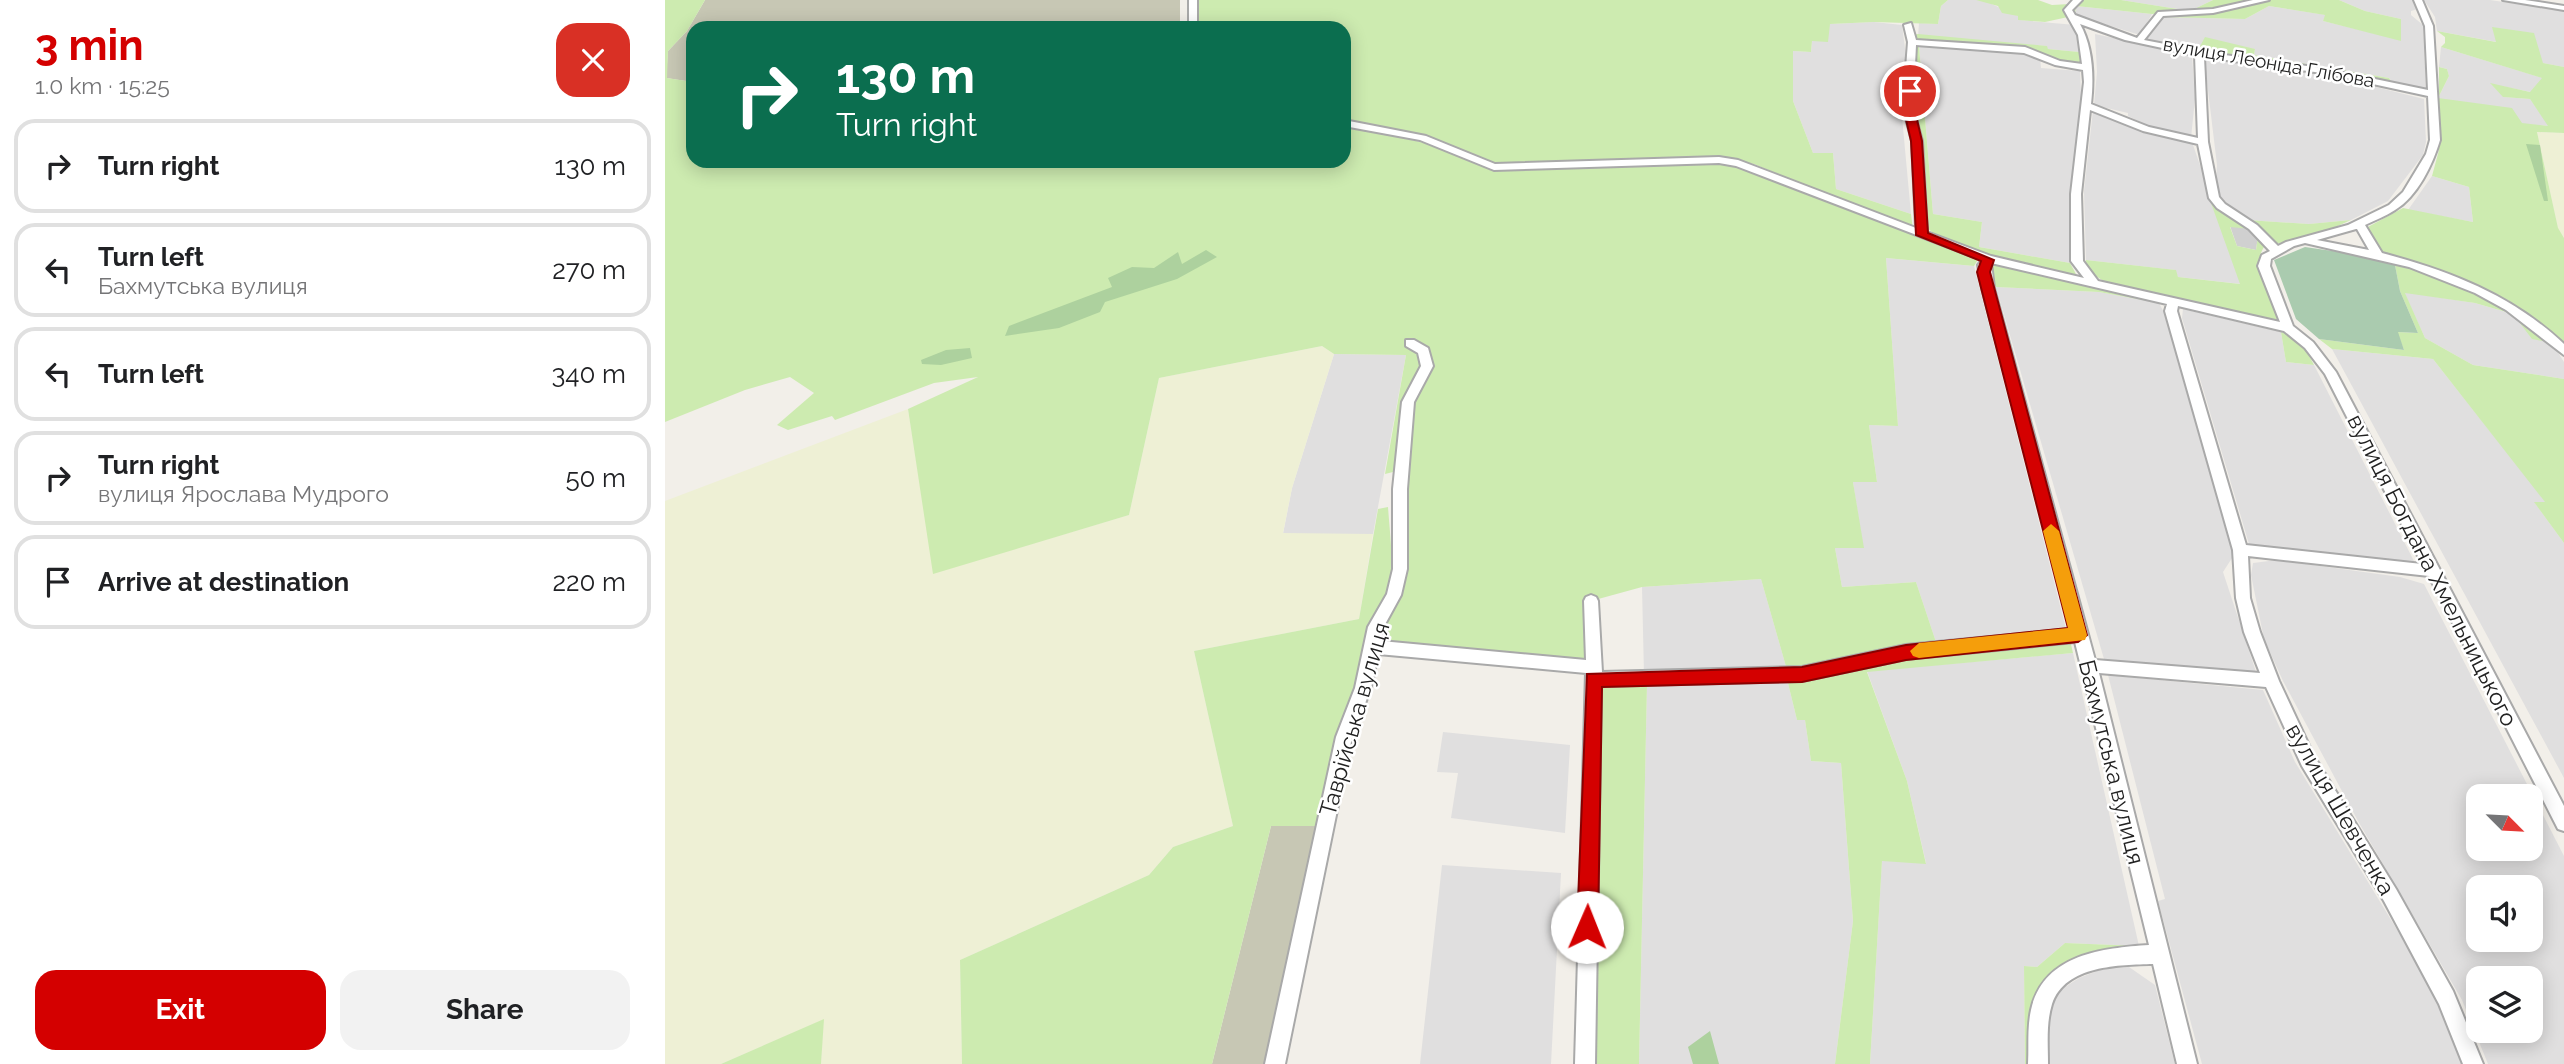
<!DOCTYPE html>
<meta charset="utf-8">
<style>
body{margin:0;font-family:Raleway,sans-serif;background:#f2f2f2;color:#202124;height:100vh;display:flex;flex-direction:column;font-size:26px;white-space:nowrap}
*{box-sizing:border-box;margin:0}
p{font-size:23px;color:#757577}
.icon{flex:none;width:38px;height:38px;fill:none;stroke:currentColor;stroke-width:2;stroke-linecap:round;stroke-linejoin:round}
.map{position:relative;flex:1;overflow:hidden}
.panel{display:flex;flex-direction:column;background:#fff;width:665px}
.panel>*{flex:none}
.guide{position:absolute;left:21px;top:21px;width:665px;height:147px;border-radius:21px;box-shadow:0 4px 18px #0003;background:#0b6e4f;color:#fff;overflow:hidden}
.needle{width:46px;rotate:114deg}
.tools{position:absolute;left:1801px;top:784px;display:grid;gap:14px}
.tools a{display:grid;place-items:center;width:77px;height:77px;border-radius:14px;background:#fff;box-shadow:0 4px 18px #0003;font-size:35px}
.pin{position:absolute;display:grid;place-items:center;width:60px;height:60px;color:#fff;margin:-30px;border:4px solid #fff;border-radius:50%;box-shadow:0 2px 7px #0007}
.me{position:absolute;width:77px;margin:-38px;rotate:1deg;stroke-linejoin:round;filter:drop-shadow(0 0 5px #0008)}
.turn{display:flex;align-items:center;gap:24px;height:147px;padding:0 35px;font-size:32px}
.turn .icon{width:91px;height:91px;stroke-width:2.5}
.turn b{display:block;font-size:49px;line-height:60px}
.round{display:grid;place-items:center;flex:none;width:74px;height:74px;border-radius:21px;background:#f2f2f2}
.headline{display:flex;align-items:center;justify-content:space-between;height:119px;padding:0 35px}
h1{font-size:42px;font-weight:700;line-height:52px;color:#d40000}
.button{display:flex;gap:14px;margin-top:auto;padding:14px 35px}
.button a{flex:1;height:80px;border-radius:21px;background:#d40000;color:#fff;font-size:28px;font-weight:700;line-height:80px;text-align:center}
.button a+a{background:#f2f2f2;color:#202124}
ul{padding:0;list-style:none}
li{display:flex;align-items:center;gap:21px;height:94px;margin:0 14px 10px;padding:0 21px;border:4px solid #e0e0e0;border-radius:21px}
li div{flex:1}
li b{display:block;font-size:26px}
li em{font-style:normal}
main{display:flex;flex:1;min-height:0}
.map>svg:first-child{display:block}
.residential{fill:#e0dfdf;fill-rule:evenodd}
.religious{fill:#d0d0d0}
.construction{fill:#c7c7b4}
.farmland{fill:#eef0d5}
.grass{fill:#cdebb0}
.forest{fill:#add19e}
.cemetery{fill:#aacbaf}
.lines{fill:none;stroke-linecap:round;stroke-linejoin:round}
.minor-casing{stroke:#a9a9a9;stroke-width:4}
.minor{fill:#fff;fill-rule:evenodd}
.route{fill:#d40000;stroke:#8a0000;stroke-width:2}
.slow{fill:#f59e0b}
.labels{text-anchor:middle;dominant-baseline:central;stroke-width:5;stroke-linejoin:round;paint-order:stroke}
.far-street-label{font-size:19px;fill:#222;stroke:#fff}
.street-label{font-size:23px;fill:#222;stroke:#fff}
</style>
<main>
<section class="panel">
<div class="headline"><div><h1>3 min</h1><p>1.0 km · 15:25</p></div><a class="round" style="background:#d93025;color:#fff"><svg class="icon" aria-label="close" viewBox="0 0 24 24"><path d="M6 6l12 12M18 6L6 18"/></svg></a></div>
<ul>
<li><svg class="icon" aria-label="right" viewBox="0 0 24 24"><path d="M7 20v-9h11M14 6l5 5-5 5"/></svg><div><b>Turn right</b></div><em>130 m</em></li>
<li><svg class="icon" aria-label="left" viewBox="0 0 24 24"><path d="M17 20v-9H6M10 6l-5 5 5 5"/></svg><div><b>Turn left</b><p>Бахмутська вулиця</p></div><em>270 m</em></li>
<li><svg class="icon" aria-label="left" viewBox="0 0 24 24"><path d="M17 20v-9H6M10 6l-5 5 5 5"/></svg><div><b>Turn left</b></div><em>340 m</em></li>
<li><svg class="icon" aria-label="right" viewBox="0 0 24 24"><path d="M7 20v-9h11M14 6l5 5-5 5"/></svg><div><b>Turn right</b><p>вулиця Ярослава Мудрого</p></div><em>50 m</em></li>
<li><svg class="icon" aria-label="arrive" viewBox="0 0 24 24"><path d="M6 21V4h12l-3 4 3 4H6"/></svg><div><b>Arrive at destination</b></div><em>220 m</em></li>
</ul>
<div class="button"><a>Exit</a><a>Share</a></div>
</section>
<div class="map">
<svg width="1899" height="1064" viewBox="0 0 1899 1064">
<rect width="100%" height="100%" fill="#f2efe9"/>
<path class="residential" d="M1283 0H1318L1353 16 1354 20 1411 25 1414 52 1383 49 1381 46 1253 37 1254 23 1273 24 1276 6Z
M1456 0H1548L1525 11Z
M1674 0H1749L1753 9 1746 11V15L1758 25 1761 89 1726 81 1724 78 1589 55 1590 49 1532 52 1481 39 1498 17 1580 19 1604 6 1661 15 1658 21 1736 40V19L1700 11Z
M1759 0H1825L1899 11V67L1878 63 1828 28 1832 42 1772 31 1770 17Z
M1411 6 1487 14 1475 35 1410 15Z
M1209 22 1237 25 1241 56 1236 106 1246 214 1171 189 1168 153H1148L1128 101V51L1146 52 1147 41 1165 24Z
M1430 34 1527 55 1530 99 1526 138 1490 129 1463 116V113L1429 105 1432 72Z
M1254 45 1370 54 1375 57 1376 68 1415 71 1417 118 1409 168 1405 263 1314 247 1317 222 1268 214Z
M1776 47 1878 78 1866 92 1826 84 1839 97 1865 99 1884 126 1857 124 1773 98 1784 76 1782 69 1774 67Z
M1539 57 1675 78 1759 99 1761 142 1758 155 1723 201 1686 220 1644 224 1582 220 1556 198 1551 182 1552 165Z
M1428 110 1456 119 1476 132 1527 142 1576 284 1513 277 1510 270 1421 260 1419 191Z
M1767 176 1804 187 1808 222 1743 210Z
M1221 258 1309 266 1401 629 1271 642 1251 582 1177 587 1170 548 1198 547 1188 482H1212L1204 425 1233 426Z
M1331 287 1434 292 1494 303 1505 324 1569 555 1558 572 1592 675 1439 659Z
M1739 292 1810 303 1848 314 1887 343 1899 362V379L1808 365 1760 338Z
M1518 309 1616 332 1621 362 1649 365 1751 565 1584 544 1517 318Z
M1667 349 1768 359 1881 502 1870 503 1899 543V778Z
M669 354 741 355 708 534H618L627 488Z
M1612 560 1735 577 1759 584 1899 856V1064H1823L1797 1000 1693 821 1618 681 1599 639 1586 575 1588 563ZM1813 796H1866V849H1813ZM1813 887H1866V940H1813ZM1813 978H1866V1031H1813Z
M1096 579 1122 670 979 675 977 587Z
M1408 653 1474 946 1400 943 1372 967 1359 966 1360 1064H1205L1217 860 1261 863 1242 781 1202 671Z
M1443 675 1598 690 1630 762 1773 997 1801 1064H1537L1493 901 1500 899Z
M1122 679 1132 720H1140L1146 761 1176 763 1188 921 1170 1064H974L982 684Z
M778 732 905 745 900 833 786 818 793 773 772 772Z
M777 865 896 873 886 1064H755Z
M1464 967 1490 985 1510 1064H1383L1384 1012 1394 991 1414 978 1440 968Z"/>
<path class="religious" d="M1565 226 1587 229 1593 236 1591 250 1572 246Z"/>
<path class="construction" d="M40 0H515V28H28V82L1 78 3 51 22 31Z
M606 826H652L602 1064H547Z"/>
<path class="farmland" d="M1872 132 1899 133V238L1893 229Z
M657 346 669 354 627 488 618 533 708 534 694 619 529 651 568 826 508 847 484 875 295 960 297 1064H156L158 1020 56 1064H0V501L243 409 269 573 464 515 494 378Z"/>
<path class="grass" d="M0 0H40L22 31 3 51 2 78 28 82V161H679V125L769 145 829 168 1052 162 1074 164 1314 258 1309 266 1221 258 1233 426 1204 425 1212 482H1188L1199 548H1170L1177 587 1251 582 1271 642 1122 670 1096 579 977 587 926 601 925 664 711 644 732 594 745 402 763 369 757 353 759 366 741 404 728 472 720 474 741 355 669 354 657 346 494 378 464 515 268 574 243 409 313 377 269 383 170 420 167 416 123 430 112 425 149 393 125 377 80 390 0 422Z
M532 0H1283L1276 6 1273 24 1209 22 1165 24 1163 42 1147 41 1146 52 1128 51V101L1148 153H1168L1171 189 1246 214 1248 230 1089 164 1047 157 829 165 757 136 679 121V28H530Z
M1311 0H1373L1387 5 1405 4 1403 17 1380 22 1353 20V16L1337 13 1333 6Z
M1417 0H1456L1525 11 1548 0H1592L1547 10 1487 14 1411 6 1410 15 1473 37 1420 21 1406 13 1409 5Z
M1604 0H1674L1700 11 1736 19V41L1658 21 1660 15 1604 6 1580 19 1498 17 1549 12Z
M1827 27 1869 33 1878 63 1899 67V133L1872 132 1893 228 1899 238V346L1843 300 1714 251 1701 228 1738 208 1808 222 1804 187 1767 176 1774 150V67L1782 69 1784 76 1773 98 1847 108 1857 123 1883 126 1865 99 1838 97 1825 83 1865 92 1877 78 1776 47 1780 43V37L1772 31 1831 42Z
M1253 34 1382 46 1383 49 1414 52 1416 65 1397 63 1363 49 1255 41 1248 35Z
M1540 37 1590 49 1589 55 1724 78 1726 81 1532 52Z
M1250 45 1370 54 1254 46 1268 214 1317 222 1314 247 1405 263 1412 276C1375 267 1286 252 1260 226L1246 108Z
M1546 203 1587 229 1565 227 1572 246 1591 250 1593 236 1599 247C1584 270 1610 298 1614 322L1609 323 1440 282 1420 269 1421 260 1511 270 1513 277 1575 284Z
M1582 220 1644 224 1686 220 1666 229 1607 245Z
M1729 260 1829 297 1887 343 1867 339 1848 314 1810 303 1740 293 1760 338 1808 365 1899 379V543L1869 502H1880L1768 359 1667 349 1654 339 1739 350 1732 332 1753 333 1735 291Z
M1333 265 1487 300 1494 303 1434 292 1331 287 1323 274 1325 267Z
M1616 332C1634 337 1641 349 1649 365L1621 362Z
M723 507C727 562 733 579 706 629L652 826H606L547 1064H297L295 960 484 875 508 847 568 826 529 651 694 619 713 509Z
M1405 640 1408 653 1202 672 1242 781 1261 864 1217 861 1205 1064H1170L1188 921 1176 763 1146 761 1140 720H1132L1122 679 1220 660Z
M982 684 974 1064H926L936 685Z
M1400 943 1474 946 1398 963 1381 980 1365 1064H1360L1359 966 1372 967Z
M159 1019 156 1064H56Z"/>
<path class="forest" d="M1861 144 1875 145 1883 201H1879Z
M541 250 552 257 512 279 440 302 435 312 394 328 340 336 344 326 447 287 443 278 467 267 489 268 513 252 517 264Z
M305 348 307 358 276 365 257 364 256 360 281 350Z
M1045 1031 1054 1064H1028L1023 1047Z"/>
<path class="cemetery" d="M1640 247 1729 260 1735 291 1753 333 1733 332 1739 350 1654 339 1631 319 1609 260Z"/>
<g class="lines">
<defs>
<path id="minor" d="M524 0H532V28H524Z
M1408 0H1417L1407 10 1410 15 1472 38 1493 12 1548 9 1588 0H1604L1548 13 1498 16 1479 40 1552 54 1657 68 1763 90 1760 26 1749 0H1757L1768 26 1775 140C1768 164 1752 197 1730 210 1721 216 1710 220 1700 225L1717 253C1785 271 1847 295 1899 344V355L1841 310 1810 293 1744 267 1640 243 1629 246 1606 259 1605 266 1628 326 1648 342 1671 372 1899 806V831L1893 829 1764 576 1583 556 1585 598 1595 632 1614 681 1649 756 1731 889 1788 991 1818 1064H1798L1774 1004 1719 901 1637 766 1601 687 1434 673 1532 1064H1512L1488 964C1455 965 1400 965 1387 1004 1381 1023 1383 1045 1383 1064H1363C1364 1046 1362 1028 1366 1010 1378 955 1436 948 1484 945L1410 642 1241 659 1137 681 936 686 930 1064H910L921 673 713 654 706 688 687 737 620 1064H600L671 737 690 688 703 627 722 594 728 569V489L737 402 756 366 753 353 741 346V340H749L763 348 768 366 749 402 742 489V569L736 595 718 628 716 641 921 660 919 601 921 597 926 595 931 597 933 601 937 672 1137 667 1241 645 1407 629 1317 288 1313 265 1317 260 1071 166 1054 163 829 170 755 140 679 126V120L761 136 830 164 1054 157 1073 160 1251 228 1247 141 1238 107 1243 42 1239 25 1246 23 1251 40 1360 47 1395 61 1417 64 1413 35 1399 10ZM1415 24 1460 40 1530 55 1533 138 1484 127 1426 104C1429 78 1428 47 1415 24ZM1251 45 1359 53 1390 65 1418 70 1419 82 1406 194V261L1419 278 1326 256 1262 232 1257 141 1248 107ZM1539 57 1657 73 1763 96 1765 140 1761 154 1738 192 1724 205 1683 225 1621 242 1613 246 1592 225 1560 204 1554 197 1543 142ZM1425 110 1478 131 1533 144 1544 198 1552 208 1584 229 1605 251 1597 255 1593 266 1615 322 1433 281 1418 261 1416 194ZM1692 229 1704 250 1652 240 1691 229ZM1326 263 1502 304 1500 311 1568 550 1571 598 1579 632 1595 673 1430 660 1329 288ZM1513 306 1619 331 1640 348 1660 374 1757 564 1581 545 1512 311Z
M1838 0H1860L1899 6V10Z"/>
</defs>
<use href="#minor" class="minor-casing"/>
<use href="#minor" class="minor"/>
</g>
<path class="route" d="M1241 89 1250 91 1249 107 1257 141 1263 233 1329 260 1325 272 1422 635 1413 642 1241 660 1137 682 937 687 933 927 930 934 922 937 915 934 912 927 922 674 1137 667 1241 645 1403 628 1312 272 1316 261 1251 235 1246 141 1238 107Z"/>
<path class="slow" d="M1386 524 1394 531 1422 635 1420 640 1254 658 1248 656 1245 651 1254 643 1403 628 1378 531Z"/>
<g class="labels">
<g class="far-street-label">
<text transform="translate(1604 62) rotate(10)">вулиця Леоніда Глібова</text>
</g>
<g class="street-label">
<text transform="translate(1768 570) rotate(63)">вулиця Богдана Хмельницького</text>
<text transform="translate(689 719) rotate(-74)">Таврійська вулиця</text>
<text transform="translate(1447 762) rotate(76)">Бахмутська вулиця</text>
<text transform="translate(1676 809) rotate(60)">вулиця Шевченка</text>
</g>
</g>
</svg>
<div class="tools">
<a><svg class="needle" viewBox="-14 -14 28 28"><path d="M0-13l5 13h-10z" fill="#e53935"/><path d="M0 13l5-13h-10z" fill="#757577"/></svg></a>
<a><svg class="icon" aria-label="sound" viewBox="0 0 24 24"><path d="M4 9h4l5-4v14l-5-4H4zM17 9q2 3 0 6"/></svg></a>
<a><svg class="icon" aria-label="layers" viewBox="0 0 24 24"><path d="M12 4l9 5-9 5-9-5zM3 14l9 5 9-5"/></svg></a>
</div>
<div class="pin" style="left:1245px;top:91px;background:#d93025"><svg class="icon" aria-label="arrive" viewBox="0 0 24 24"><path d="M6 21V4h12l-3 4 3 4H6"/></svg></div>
<svg class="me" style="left:922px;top:927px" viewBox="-20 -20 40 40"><circle r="19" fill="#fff"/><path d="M0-13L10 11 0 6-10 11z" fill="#d40000"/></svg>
<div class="guide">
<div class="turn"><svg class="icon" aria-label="right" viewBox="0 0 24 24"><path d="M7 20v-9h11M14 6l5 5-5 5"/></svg><div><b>130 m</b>Turn right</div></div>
</div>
</div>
</main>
